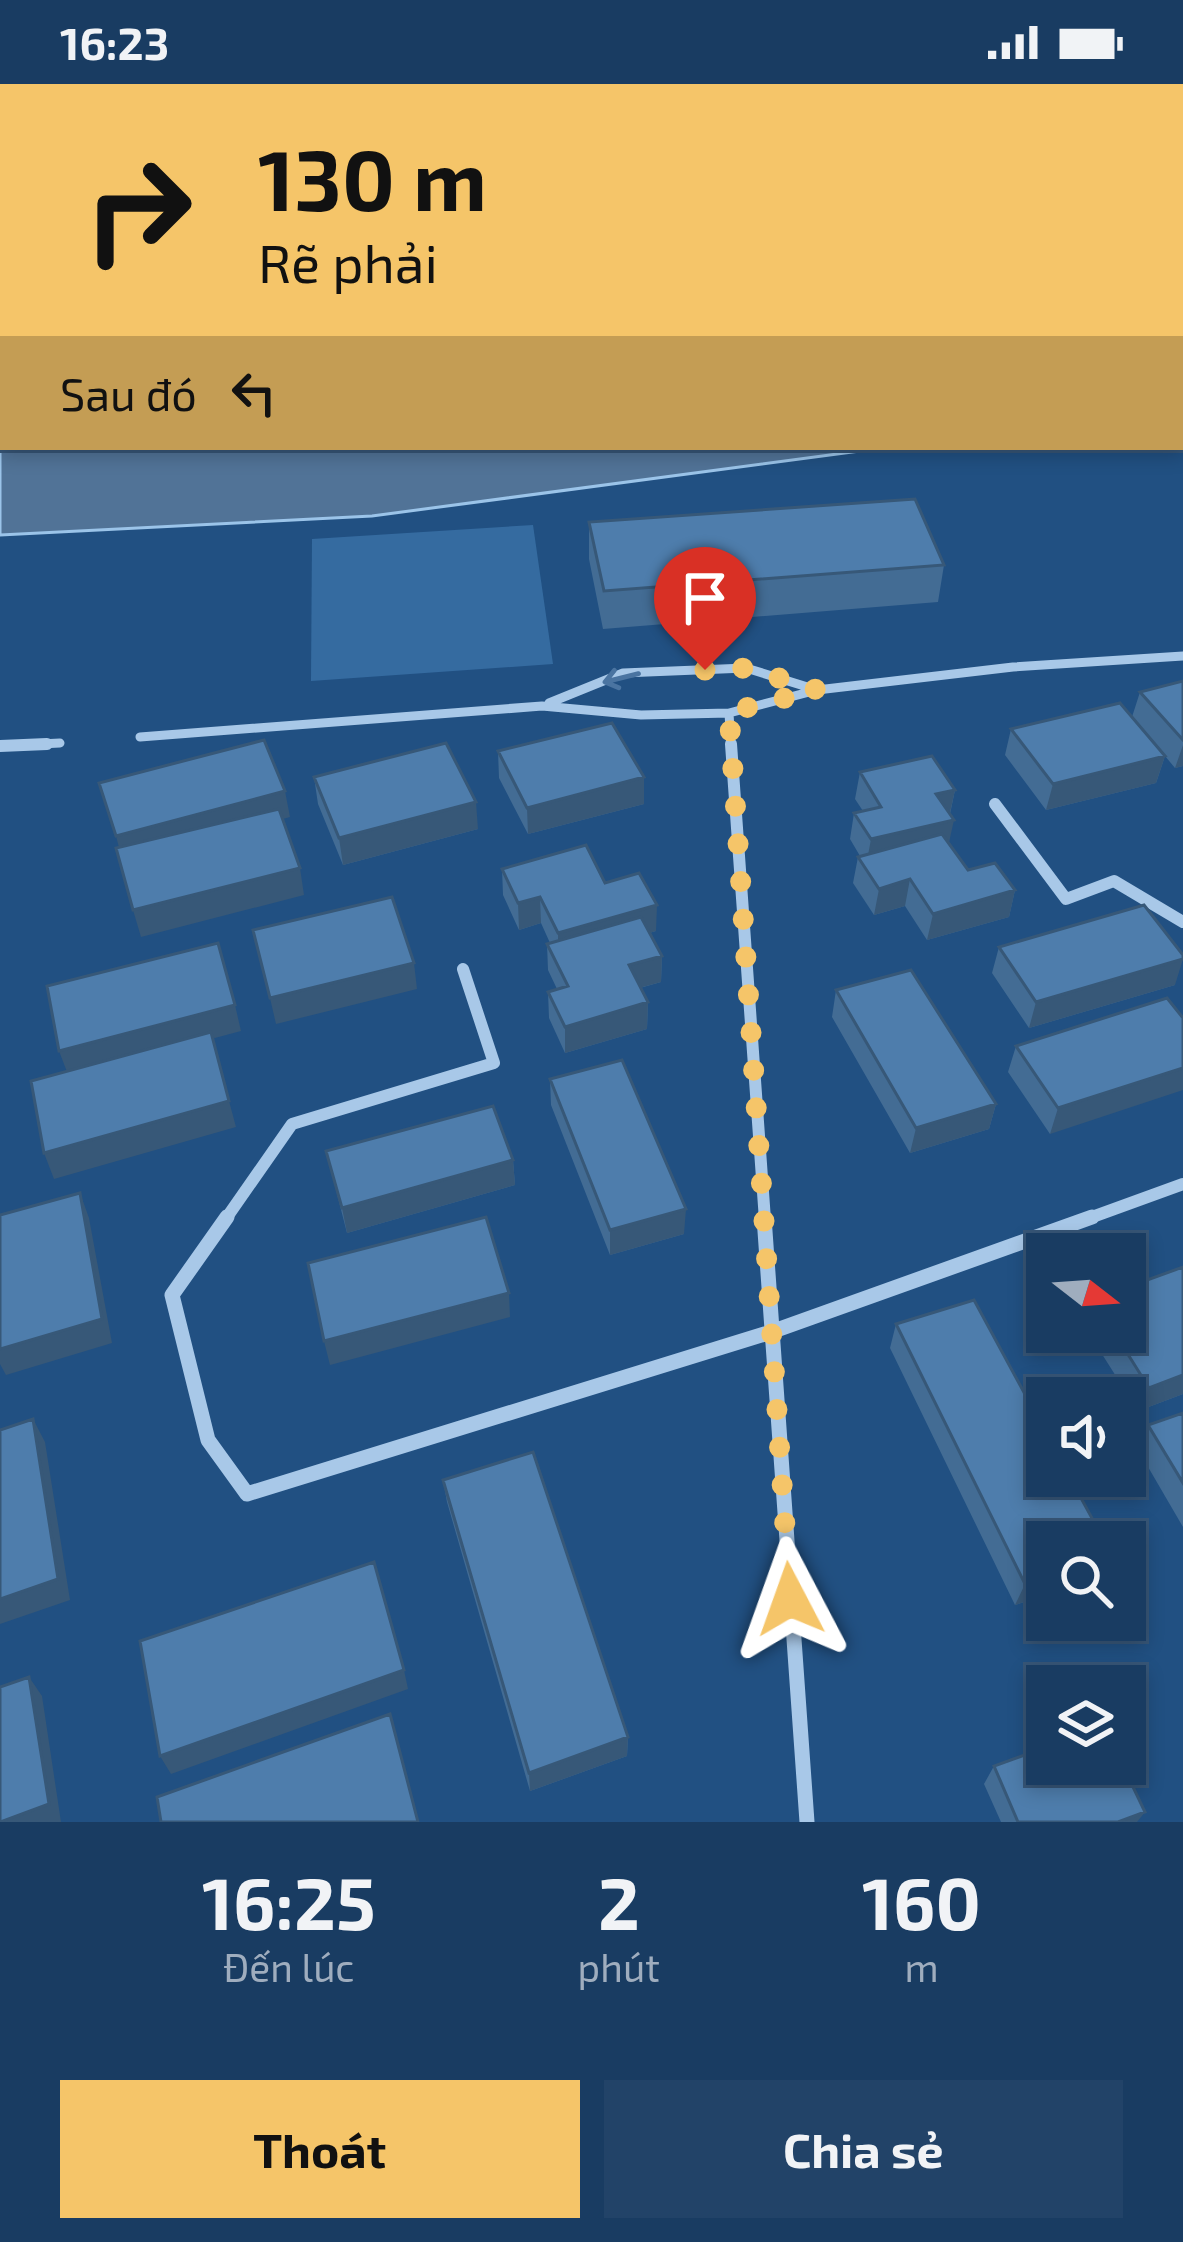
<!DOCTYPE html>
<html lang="vi">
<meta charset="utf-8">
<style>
body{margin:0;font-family:"Exo 2",sans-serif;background:#224368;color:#f1f3f6;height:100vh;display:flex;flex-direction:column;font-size:45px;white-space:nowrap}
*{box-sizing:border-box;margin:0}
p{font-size:39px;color:#9fadbe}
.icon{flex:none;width:66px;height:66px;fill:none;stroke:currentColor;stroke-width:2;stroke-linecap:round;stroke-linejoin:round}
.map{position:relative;height:1738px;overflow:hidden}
.panel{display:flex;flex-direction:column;background:#193c62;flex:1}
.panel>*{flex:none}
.hud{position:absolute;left:0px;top:0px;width:1185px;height:366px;box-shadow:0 6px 18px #0003,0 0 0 3px #375677;background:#f5c569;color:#111;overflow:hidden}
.needle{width:78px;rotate:107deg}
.buttons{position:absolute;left:1026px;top:1149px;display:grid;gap:24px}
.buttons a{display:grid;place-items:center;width:120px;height:120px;border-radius:0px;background:#193c62;box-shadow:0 6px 18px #0003,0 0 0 3px #375677;font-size:60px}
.pin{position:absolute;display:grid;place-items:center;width:102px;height:102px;color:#fff;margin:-123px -51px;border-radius:50% 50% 50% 0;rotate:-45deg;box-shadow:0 0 12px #0007}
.pin .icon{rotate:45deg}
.me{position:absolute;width:132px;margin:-66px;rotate:356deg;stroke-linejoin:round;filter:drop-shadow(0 0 9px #0008)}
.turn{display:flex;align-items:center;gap:42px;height:252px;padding:0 60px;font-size:54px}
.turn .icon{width:156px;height:156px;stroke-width:2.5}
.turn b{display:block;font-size:84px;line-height:102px}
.then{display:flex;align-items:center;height:114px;padding:0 60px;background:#0003;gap:24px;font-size:45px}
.eta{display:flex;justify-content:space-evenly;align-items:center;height:204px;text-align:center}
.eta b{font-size:72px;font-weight:700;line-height:84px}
.action{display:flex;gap:24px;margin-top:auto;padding:24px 60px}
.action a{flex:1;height:138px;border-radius:0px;background:#f5c569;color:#111;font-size:48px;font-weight:700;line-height:138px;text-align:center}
.action a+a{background:#224368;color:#f1f3f6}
.status{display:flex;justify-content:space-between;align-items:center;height:84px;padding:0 60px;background:#193c62;direction:ltr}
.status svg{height:33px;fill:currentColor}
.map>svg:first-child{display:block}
.green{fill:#356ba0}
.water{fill:#517397;stroke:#9bc4e9;stroke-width:3}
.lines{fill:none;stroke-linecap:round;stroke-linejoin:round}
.minor-far2{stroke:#a8c8e8;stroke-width:9}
.minor-far1{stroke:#a8c8e8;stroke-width:12}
.minor{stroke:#a8c8e8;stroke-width:15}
.wall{fill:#436c94}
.shaded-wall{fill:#375878}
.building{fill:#4e7dac;stroke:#375878;stroke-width:3}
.oneway{stroke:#4a74a1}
.route{stroke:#f5c569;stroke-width:21;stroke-dasharray:0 37.8}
</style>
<div class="status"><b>16:23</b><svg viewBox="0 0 49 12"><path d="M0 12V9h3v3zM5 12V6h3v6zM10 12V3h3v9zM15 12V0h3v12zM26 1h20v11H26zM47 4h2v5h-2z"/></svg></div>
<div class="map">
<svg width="1183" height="1738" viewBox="0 0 1183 1738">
<rect width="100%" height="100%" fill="#215082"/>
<path class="green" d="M533 441 553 580 311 597 312 455Z"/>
<path class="water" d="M0 0H1183V352L1182 3H3V363H890L372 432 0 451Z"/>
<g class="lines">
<path class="minor-far2" d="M549 619 623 589 746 584 814 605
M729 629 731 663
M140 653 542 622 641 631 729 629 817 606 1013 583 1183 572
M0 662 60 659"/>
<path class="minor-far1" d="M731 660 765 1136
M0 662 47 660
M995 720 1066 815 1114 797 1183 838
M225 1136 292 1040 494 979 463 885
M1084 1136 1183 1100"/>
<path class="minor" d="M227 1133 172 1211 208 1356 247 1410 771 1248 1092 1133
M764 1133 807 1738"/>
</g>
<path class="wall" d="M589 438 944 481 938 518 603 545 589 475Z
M1183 597V682L1175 684 1165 672 1156 699 1046 726 1005 671 1011 645 1132 633 1140 608Z
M498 667 644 693V720L528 750 499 694Z
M860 688 955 706 950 730 949 759 968 786 1015 806 1009 833 927 856 905 822 874 831 853 799 858 773 860 772 850 755 854 729 863 727 855 715Z
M314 693 478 745 343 781 318 720Z
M502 785 605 799 656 847 649 849 662 872 661 898 640 904 648 918 647 945 565 969 549 934 548 908 557 905 548 886 547 860 550 859 541 839 519 846 503 811Z
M999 863 1175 901 1029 944 992 889Z
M836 906 996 1020 989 1045 910 1069 832 933Z
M1183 934 1050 1050 1008 988 1016 962Z
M550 995 684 1150 610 1171 551 1021Z
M326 1067 513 1076 515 1101 347 1149Z
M1183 1183V1310L1138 1327 1088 1248H1125Z
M896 1240 1047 1458V1510L1015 1521 890 1264Z
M1183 1329V1443L1137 1364 1148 1341Z
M443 1396 628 1653 627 1672 530 1707 447 1418Z
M994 1682 1137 1738H1001L984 1700Z"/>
<path class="shaded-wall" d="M1183 661V682L1175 684Z
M1165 672 1156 699 1046 726 1053 700Z
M644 693V720L528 750 527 724Z
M955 706 949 733 936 710Z
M285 707 290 733 123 779 116 752Z
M476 718 478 745 343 781 339 754Z
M954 736 948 763 866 782 871 755Z
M300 784 304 811 141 853 133 826Z
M910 795 905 822 874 831 879 805Z
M1015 806 1009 833 927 856 933 830Z
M540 813 541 839 519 846 518 819Z
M657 821 656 847 558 876V849Z
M662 872 661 898 628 907 629 881Z
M1183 875 1175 901 1029 944 1036 918Z
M414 879 417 905 276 940 270 914Z
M648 918 647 945 565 969V943Z
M235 921 241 947 69 993 59 967Z
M1183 984V1006L1050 1050 1058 1024Z
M229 1017 236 1043 54 1095 44 1069Z
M996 1020 989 1045 910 1069 916 1044Z
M513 1076 515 1101 347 1149 342 1124Z
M80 1109 89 1134 112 1259 6 1291 0 1280V1265Z
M686 1125 684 1150 610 1171V1146Z
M509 1209 510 1233 330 1281 324 1257Z
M1183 1291V1310L1138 1327 1149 1304Z
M33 1335 45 1358 70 1516 0 1540V1515Z
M1047 1492V1510L1015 1521 1025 1500Z
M404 1586 408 1605 171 1690 160 1672Z
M29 1593 42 1612 61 1738H3Z
M628 1653 627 1672 530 1707 529 1689Z
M1145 1728 1137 1738H1118Z"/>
<path class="building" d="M915 415 944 481 604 507 589 438Z
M1183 597V656L1140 608Z
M1120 619 1165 672 1053 700 1011 645Z
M612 639 644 693 527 724 498 667Z
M264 656 285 707 116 752 99 699Z
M446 659 476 718 339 754 314 693Z
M932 672 955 706 936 710 954 736 871 755 854 729 881 723 860 688Z
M279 725 300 784 133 826 116 764Z
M942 750 968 786 995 779 1015 806 933 830 910 795 879 805 858 773Z
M586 761 605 799 639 789 657 821 558 849 540 813 518 819 502 785Z
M392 813 414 879 270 914 253 846Z
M1144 821 1183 871V875L1036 918 999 863Z
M641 833 662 872 629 881 648 918 565 943 548 908 568 902 547 860Z
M218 859 235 921 59 967 47 902Z
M911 886 996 1020 916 1044 836 906Z
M1167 914 1183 934V984L1058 1024 1016 962Z
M211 948 229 1017 44 1069 31 997Z
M622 976 686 1125 610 1146 550 995Z
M493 1022 513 1076 342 1124 326 1067Z
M80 1109 102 1235 0 1265V1131Z
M486 1133 509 1209 324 1257 308 1179Z
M1183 1183V1291L1149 1304 1114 1248H1125V1204Z
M974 1216 1047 1351V1392H1069L1105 1458H1047V1492L1025 1500 896 1240Z
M1183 1329V1399L1148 1341Z
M33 1335 58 1495 0 1515V1346Z
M533 1368 628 1653 529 1689 443 1396Z
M374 1478 404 1586 160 1672 140 1557Z
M29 1593 49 1720 0 1738V1603Z
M390 1630 418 1738H161L157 1713Z
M1047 1663V1680H1122L1145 1728 1118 1738H1018L994 1682Z"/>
<defs><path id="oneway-shaft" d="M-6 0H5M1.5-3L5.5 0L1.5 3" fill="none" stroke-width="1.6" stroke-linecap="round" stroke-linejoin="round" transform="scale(3)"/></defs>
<use class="oneway" href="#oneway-shaft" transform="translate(621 594) rotate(166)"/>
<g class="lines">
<path class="route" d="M705 586 746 584 818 606 729 628 790 1515"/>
</g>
</svg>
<div class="buttons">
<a><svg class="needle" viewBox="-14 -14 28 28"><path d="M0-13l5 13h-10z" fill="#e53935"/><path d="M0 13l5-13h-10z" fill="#9fadbe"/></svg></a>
<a><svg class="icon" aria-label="sound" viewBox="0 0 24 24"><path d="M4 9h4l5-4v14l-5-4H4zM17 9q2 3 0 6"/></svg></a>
<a><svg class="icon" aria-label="search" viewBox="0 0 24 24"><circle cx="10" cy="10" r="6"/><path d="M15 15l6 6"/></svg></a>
<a><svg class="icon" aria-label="layers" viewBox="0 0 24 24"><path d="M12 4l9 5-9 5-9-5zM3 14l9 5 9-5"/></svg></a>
</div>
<div class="pin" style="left:705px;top:586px;background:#d93025"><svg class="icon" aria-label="arrive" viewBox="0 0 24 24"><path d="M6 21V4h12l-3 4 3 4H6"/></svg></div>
<svg class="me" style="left:790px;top:1515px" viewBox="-20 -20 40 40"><path d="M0-17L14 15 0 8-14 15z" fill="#f5c569" stroke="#fff" stroke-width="4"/></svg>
<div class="hud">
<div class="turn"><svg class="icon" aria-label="right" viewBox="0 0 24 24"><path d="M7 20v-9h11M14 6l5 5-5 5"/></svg><div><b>130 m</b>Rẽ phải</div></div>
<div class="then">Sau đó<svg class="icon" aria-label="left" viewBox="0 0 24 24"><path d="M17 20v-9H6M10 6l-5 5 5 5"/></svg></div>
</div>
</div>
<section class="panel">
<div class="eta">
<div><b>16:25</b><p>Đến lúc</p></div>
<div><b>2</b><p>phút</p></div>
<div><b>160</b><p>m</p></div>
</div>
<div class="action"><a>Thoát</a><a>Chia sẻ</a></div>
</section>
